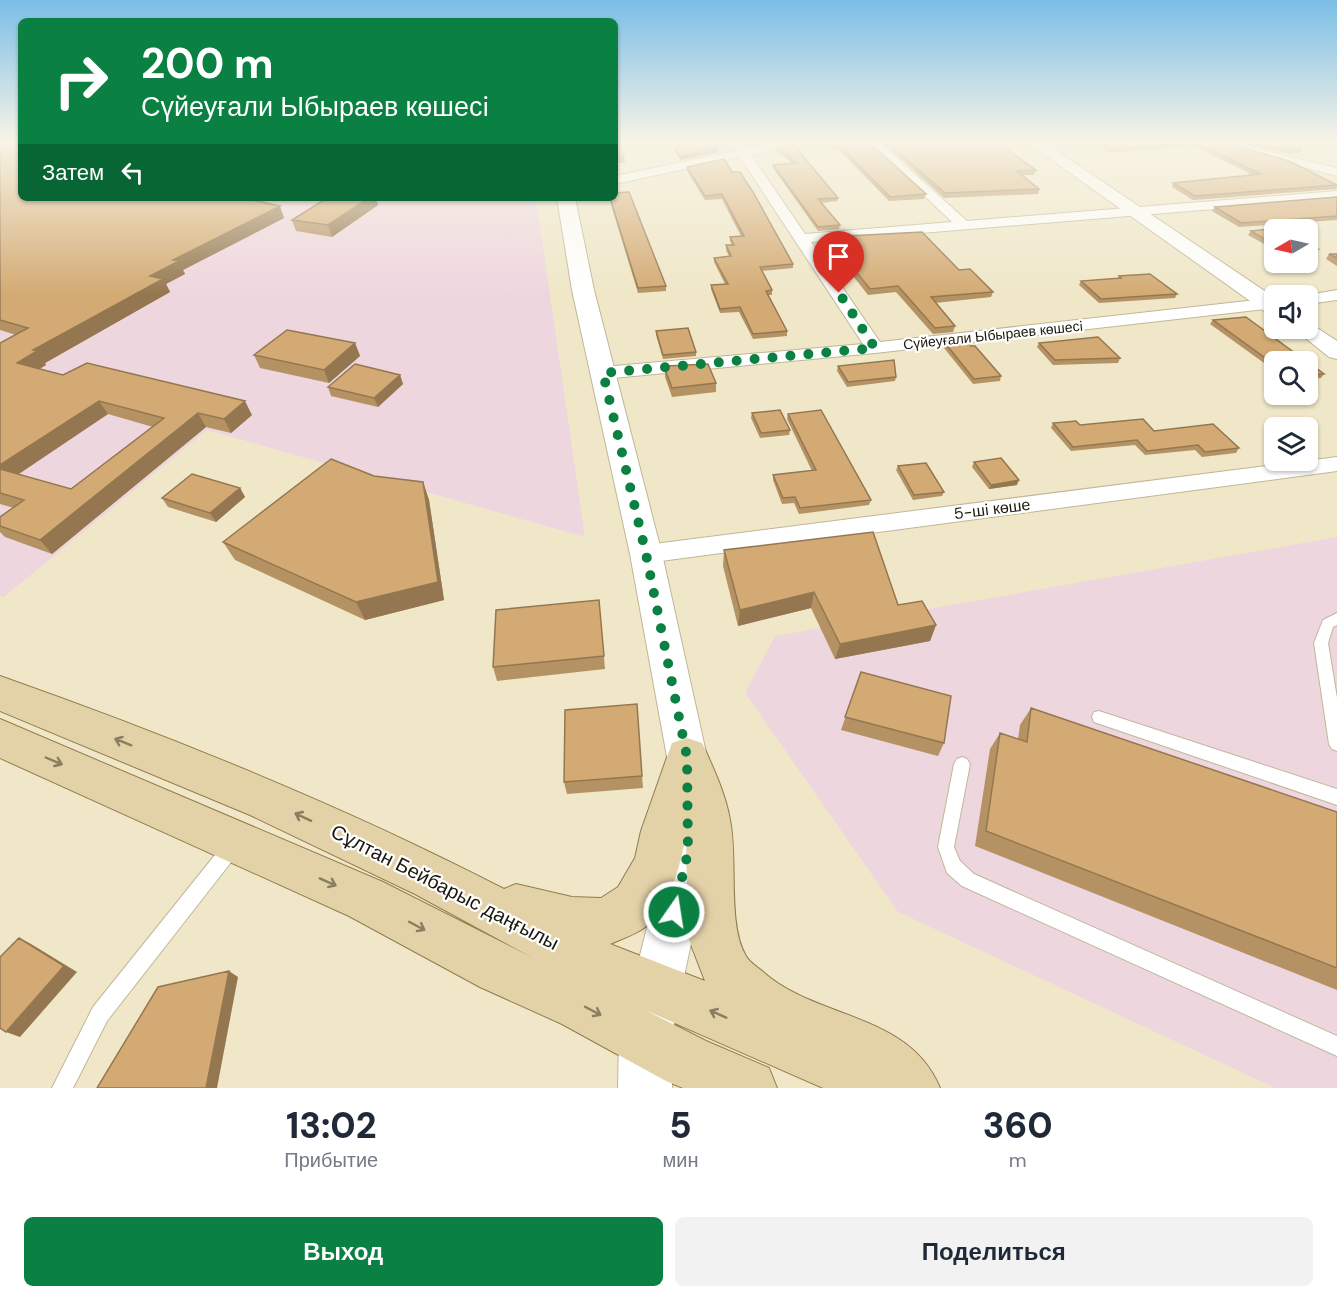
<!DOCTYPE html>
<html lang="ru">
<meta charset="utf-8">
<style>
body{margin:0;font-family:"DM Sans",sans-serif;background:#f2f2f3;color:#1f2937;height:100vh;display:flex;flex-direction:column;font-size:22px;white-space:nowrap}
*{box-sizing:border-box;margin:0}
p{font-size:20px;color:#747a83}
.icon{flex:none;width:33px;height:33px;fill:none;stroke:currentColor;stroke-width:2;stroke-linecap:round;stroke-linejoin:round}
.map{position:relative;height:1088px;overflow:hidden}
.details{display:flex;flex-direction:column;background:#fff;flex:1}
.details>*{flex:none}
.guide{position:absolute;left:18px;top:18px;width:600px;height:183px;border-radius:9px;box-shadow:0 2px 4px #0004;background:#0b8043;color:#fff;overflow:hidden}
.needle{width:39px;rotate:261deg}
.buttons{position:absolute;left:1264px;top:219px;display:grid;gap:12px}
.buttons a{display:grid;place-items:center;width:54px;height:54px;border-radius:9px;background:#fff;box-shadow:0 2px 4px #0004;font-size:30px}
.pin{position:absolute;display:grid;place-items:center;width:51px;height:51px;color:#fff;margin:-62px -26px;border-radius:50% 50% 50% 0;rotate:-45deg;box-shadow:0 0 6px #0007}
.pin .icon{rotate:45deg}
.me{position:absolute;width:66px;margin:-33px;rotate:13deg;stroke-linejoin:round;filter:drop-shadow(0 0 4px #0008)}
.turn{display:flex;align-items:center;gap:21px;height:126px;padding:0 24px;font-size:27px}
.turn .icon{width:78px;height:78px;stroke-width:2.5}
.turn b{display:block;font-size:42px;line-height:51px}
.then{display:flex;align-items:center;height:57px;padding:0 24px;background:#0003;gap:12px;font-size:22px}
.eta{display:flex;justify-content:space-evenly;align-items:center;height:102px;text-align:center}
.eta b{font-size:36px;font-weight:800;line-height:42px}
.primary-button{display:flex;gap:12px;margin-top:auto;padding:12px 24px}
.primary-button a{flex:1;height:69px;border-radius:9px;background:#0b8043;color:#fff;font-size:24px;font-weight:800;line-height:69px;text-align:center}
.primary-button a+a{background:#f2f2f3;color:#1f2937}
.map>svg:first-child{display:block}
.commercial{fill:#eed6df}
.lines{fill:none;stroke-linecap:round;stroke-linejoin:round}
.service-casing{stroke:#bfb799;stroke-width:2}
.minor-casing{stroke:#bfb799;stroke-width:2}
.tertiary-casing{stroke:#bfb799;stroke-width:2}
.primary-casing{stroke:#917c4c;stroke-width:2}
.service{fill:#fff;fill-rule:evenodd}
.minor{fill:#fff;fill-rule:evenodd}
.tertiary{fill:#fff;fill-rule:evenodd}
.primary{fill:#e3d1a8;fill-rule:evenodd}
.wall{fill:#b59263;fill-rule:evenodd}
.shaded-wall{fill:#947750}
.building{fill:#d3aa73;stroke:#947750;stroke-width:1.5}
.oneway{stroke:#897e62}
.route{stroke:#0b8043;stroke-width:10;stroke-dasharray:0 18}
.labels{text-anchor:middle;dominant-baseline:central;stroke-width:4.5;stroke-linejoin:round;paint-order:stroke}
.far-street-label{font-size:14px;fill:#1b180d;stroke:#fff}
.street-label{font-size:16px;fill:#1b180d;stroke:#fff}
.near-street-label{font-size:20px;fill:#1b180d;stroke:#fff}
</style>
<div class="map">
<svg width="1337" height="1088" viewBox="0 0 1337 1088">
<rect width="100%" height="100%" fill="#f0e7c8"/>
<path class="commercial" d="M0 143 21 198H536L585 537 207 430 4 597 0 596Z
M1337 537V1088H1275L898 912 745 693 775 636Z"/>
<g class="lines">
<defs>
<path id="service" d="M1337 613V625L1333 627 1328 643 1337 698V751L1332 749 1329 744 1314 643 1323 620Z
M1099 711 1337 789V805L1094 722 1092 717 1094 712Z
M962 757 967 759 970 764 954 847 960 861 974 874 1337 1036V1056L962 886 947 873 938 847 954 764 957 759Z
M233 838 239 840 241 846 239 852 107 1021 73 1088H52L93 1007 227 840Z"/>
<path id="minor" d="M732 143H742L747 149 775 143H794L793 145 751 155 805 234 952 222 869 143H880L967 221 1337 191V199L811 242 880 342 1275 298V308L875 353 603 379 596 377 594 373 603 367 863 344 740 157 615 184V176L736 151Z
M1215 143H1233L1337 168V176Z
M1337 290V300L1308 304V296H1302Z
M1337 457V471L646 563 637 560 634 554 637 548 646 545Z"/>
<path id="tertiary" d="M1028 143H1045L1275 298V315L1267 313Z
M557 198H575L594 290 662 554 707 757 710 852 671 1039 672 1088H618L619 1039 666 852 667 757 630 554 572 290Z
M1308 322 1337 341V359L1329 357 1293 328H1308Z"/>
<path id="primary" d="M0 676C170 736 344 806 504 889L516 884 572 897 601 898 618 887 635 858 641 831 672 743 687 738 702 743C713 767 726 795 730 820 738 857 727 925 746 956 749 962 757 967 762 971 816 1020 909 1012 940 1088H823L645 1010 706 1041 769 1068 777 1088H683L666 1081 562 1024 480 987 349 916 0 758V719L383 882 533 958 415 894 250 815 0 711ZM686 835 688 937 705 981 610 944C624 938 640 933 651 922 671 901 681 863 686 835Z"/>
</defs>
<use href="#service" class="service-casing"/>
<use href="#minor" class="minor-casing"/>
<use href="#tertiary" class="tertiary-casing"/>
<use href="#primary" class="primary-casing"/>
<use href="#service" class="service"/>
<use href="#minor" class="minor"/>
<use href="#tertiary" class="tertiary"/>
<use href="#primary" class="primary"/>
</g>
<path class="wall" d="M0 143 284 218 183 270 185 274 166 284 170 292 45 363 46 365 39 369 63 375 252 415 231 433 206 427 52 554 5 537 0 532V517L14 508 0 504V343L16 335 0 330ZM108 414 153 427 71 489 18 474Z
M615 143 624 157 625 163H615Z
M683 143H715L719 148 718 152 680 160 674 151V147L684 145Z
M826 143H870L926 194 924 199 889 201 838 149 833 150Z
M883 143H998L1036 170 1034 175H1022L1039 189 1038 194 944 198Z
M1092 143H1226L1337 184V187L1336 189 1193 200 1172 187 1173 183 1253 175 1194 146 1109 153Z
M1240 143H1285L1300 152 1289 154Z
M793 144 838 198 837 201 821 203 840 225 839 229 818 231 773 168V165L792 163 776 151 777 148Z
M687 167 732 172 793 264V268L762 271 772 290V295H768L787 331V336L753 339 739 312 720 313 711 289V285L725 284 714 262V258L729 256 726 250V245H732L730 241V237L741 236 722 199 705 200 687 171Z
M1337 197V220L1239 227 1212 211 1215 207Z
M327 198H376L378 205 332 237 296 231 292 220Z
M609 198H615L666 286V291L638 293Z
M1275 230V250L1248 235 1251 231Z
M828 237 993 292 991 297 935 303 955 326 953 332 933 334 896 292 868 295 827 243Z
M1308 244 1318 249 1316 254H1308Z
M1329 254H1337V266L1326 259Z
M1119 276 1177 294 1175 298 1099 303 1079 285 1081 281 1118 278Z
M1213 320 1275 362V371L1210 324Z
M656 331 696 352V356L663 359 656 335Z
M355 343 360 356 329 383 260 368 254 355Z
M945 343 1001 376 1000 381 973 384 944 348Z
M1039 343 1120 358 1118 363 1053 365 1037 347Z
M1308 362 1324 374 1321 378 1308 380Z
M838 366 896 377 895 381 847 387 837 371Z
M665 369 716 383V392L672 397 665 377Z
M400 375 403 384 378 407 331 396 328 387Z
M752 413 790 430 789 435 760 438 751 418Z
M788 414 871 500 869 505 799 514 794 503 782 504 773 480V475L812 471 787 419Z
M1053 423 1154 431 1239 448 1236 453 1202 457 1195 450 1145 455 1135 445 1071 451 1051 428Z
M974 462 1017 485 989 489 972 467Z
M898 466 944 492 942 496 913 500 896 470Z
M374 476 423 482 429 500 444 600 365 620 235 560 223 542Z
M240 488 245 497 216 522 168 507 162 498Z
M724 550 898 605 936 625 930 641 835 659 811 608 738 626 723 566Z
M599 600 605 669 497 681 493 667Z
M861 672 944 743 938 756 841 730Z
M637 704 643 788 567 794 564 782Z
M1031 708 1337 812V990L975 846 990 749 1000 733 1018 739 1020 725Z"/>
<path class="shaded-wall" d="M834 145H839L838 149 833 150Z
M719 148 718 152 680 160V156Z
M1302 148 1300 152 1289 154 1291 150Z
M369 198H376L378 205 332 237 328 225Z
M280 206 284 218 183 270 185 274 166 284 170 292 45 363 46 365 27 376 17 363 33 350 150 276 173 260Z
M355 343 360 356 329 383 324 370Z
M400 375 403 384 378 407 374 398Z
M99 401 108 414 7 482 0 474V465Z
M245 401 252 415 231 433 224 419Z
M198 413 206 427 52 554 40 540Z
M1019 480 1017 485 989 489 991 485Z
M423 482 429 500 444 600 365 620 356 602Z
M240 488 245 497 216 522 210 513Z
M814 592 811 608 738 626 740 610Z
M936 625 930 641 835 659 840 644Z
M19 938 31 944 77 972 20 1037 6 1032Z
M229 971 238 977 217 1088H206Z"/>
<path class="building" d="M0 143H21V198H243L280 206 173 260 179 261 150 276 163 279 33 350 37 351 17 363 63 375 87 363 245 401 224 419 198 413 40 540 0 526V517L24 500 0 493V469L71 489 164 418 99 401 0 465V343L28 328 0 320Z
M615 143H619L624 157H615Z
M685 143H715L719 148 680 156 674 147 686 145Z
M831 143H870L926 194 890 197 839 145H834Z
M888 143H998L1036 170 1017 171 1039 189 945 193Z
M1100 143H1195L1111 149Z
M1196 143H1226L1289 161 1337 185 1195 196 1173 183 1261 174Z
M1258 143H1285L1302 148 1291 150Z
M793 144 838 198 818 199 840 225 818 227 773 165 797 163 777 148Z
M724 159 732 172H740L753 192 793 264 760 267 772 290 766 291 787 331 753 334 740 307 720 309 711 285 728 284 714 258 731 256 726 245H734L730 237 744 236 722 194 705 196 687 167Z
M629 192 666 286 638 288 610 198H615V193Z
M1337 197V216L1241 223 1215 207Z
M327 198H369L328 225 292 220Z
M1280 228 1283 230H1275V245L1251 231Z
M922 232 959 270 970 269 993 292 931 297 955 326 935 328 898 286 870 289 828 237Z
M1308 244 1318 249 1308 250Z
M1329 254H1337V258Z
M1150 274 1177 294 1101 299 1081 281 1121 278 1119 276Z
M1246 317 1307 362H1275V365L1213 320Z
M688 328 696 352 663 355 656 331Z
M287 330 355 343 324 370 254 355Z
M1098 337 1120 358 1055 360 1039 343Z
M967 341 971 346H975L1001 376 974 379 945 343Z
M894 360 896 377 848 382 838 366Z
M1308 362 1324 374 1308 375Z
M355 364 400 375 374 398 328 387Z
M708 364 716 383 672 388 665 369 667 366Z
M780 410 790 430 761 433 752 413Z
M821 410 871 500 800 508 795 497 783 498 773 475 816 470 788 414Z
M1143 419 1154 431 1213 424 1239 448 1205 452 1198 445 1147 451 1137 440 1073 447 1053 423 1076 421 1080 425Z
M1001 458 1019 480 991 485 974 462Z
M331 459 374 476 423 482 438 582 356 602 223 542Z
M926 463 944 492 914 495 898 466Z
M192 474 240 488 210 513 162 498Z
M873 532 898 605 922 601 936 625 840 644 814 592 740 610 724 550Z
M599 600 604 656 493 667 496 610Z
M861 672 951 696 944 743 845 717Z
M637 704 642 776 564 782 565 710Z
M1031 708 1337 812V968L986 831 1000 733 1027 742Z
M19 938 64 966 6 1032 0 1028V957Z
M229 971 206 1088H97L158 987Z"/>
<defs><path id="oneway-shaft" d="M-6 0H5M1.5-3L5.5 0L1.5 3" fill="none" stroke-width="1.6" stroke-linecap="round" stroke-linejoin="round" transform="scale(1.5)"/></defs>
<g class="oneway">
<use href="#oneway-shaft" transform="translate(123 742) rotate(-158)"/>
<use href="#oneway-shaft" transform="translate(54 761) rotate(23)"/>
<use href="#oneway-shaft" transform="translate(303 817) rotate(-155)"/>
<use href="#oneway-shaft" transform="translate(328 882) rotate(24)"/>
<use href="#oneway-shaft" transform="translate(417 926) rotate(28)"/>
<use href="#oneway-shaft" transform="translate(593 1011) rotate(28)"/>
<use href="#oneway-shaft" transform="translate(718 1014) rotate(-156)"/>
</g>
<linearGradient id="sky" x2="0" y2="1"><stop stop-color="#7bbee6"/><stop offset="0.48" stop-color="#f8f4e6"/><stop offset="1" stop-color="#f8f4e6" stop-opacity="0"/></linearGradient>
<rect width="1337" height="295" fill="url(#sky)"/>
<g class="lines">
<path class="route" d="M674 912 688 852 687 757 646 554 603 373 875 348 839 293"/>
</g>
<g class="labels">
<g class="far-street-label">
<text transform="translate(993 335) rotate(-6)">Сүйеуғали Ыбыраев көшесi</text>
</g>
<g class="street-label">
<text transform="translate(992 509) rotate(-7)">5-шi көше</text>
</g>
<g class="near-street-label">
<text transform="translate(445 887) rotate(27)">Сұлтан Бейбарыс даңғылы</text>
</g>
</g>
</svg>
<div class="buttons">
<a><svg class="needle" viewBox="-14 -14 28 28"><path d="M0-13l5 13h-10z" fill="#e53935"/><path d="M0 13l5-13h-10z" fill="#747a83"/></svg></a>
<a><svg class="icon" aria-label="sound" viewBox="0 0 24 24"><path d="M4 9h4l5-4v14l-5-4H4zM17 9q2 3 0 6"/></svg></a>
<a><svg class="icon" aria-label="search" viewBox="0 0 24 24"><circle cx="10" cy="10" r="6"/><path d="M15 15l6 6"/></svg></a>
<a><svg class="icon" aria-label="layers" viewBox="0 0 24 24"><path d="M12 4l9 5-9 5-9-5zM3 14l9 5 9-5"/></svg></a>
</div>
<div class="pin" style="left:839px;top:293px;background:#d93025"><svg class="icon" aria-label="arrive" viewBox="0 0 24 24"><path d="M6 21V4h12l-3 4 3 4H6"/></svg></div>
<svg class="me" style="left:674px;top:912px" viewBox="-20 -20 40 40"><circle r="17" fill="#0b8043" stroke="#fff" stroke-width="3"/><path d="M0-11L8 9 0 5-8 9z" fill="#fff"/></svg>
<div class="guide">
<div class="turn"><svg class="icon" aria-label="right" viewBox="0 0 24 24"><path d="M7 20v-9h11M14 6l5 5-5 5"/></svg><div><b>200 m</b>Сүйеуғали Ыбыраев көшесi</div></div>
<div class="then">Затем<svg class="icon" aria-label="left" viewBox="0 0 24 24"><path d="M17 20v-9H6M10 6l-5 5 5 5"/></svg></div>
</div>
</div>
<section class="details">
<div class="eta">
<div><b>13:02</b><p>Прибытие</p></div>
<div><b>5</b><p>мин</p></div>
<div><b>360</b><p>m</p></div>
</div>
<div class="primary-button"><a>Выход</a><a>Поделиться</a></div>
</section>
